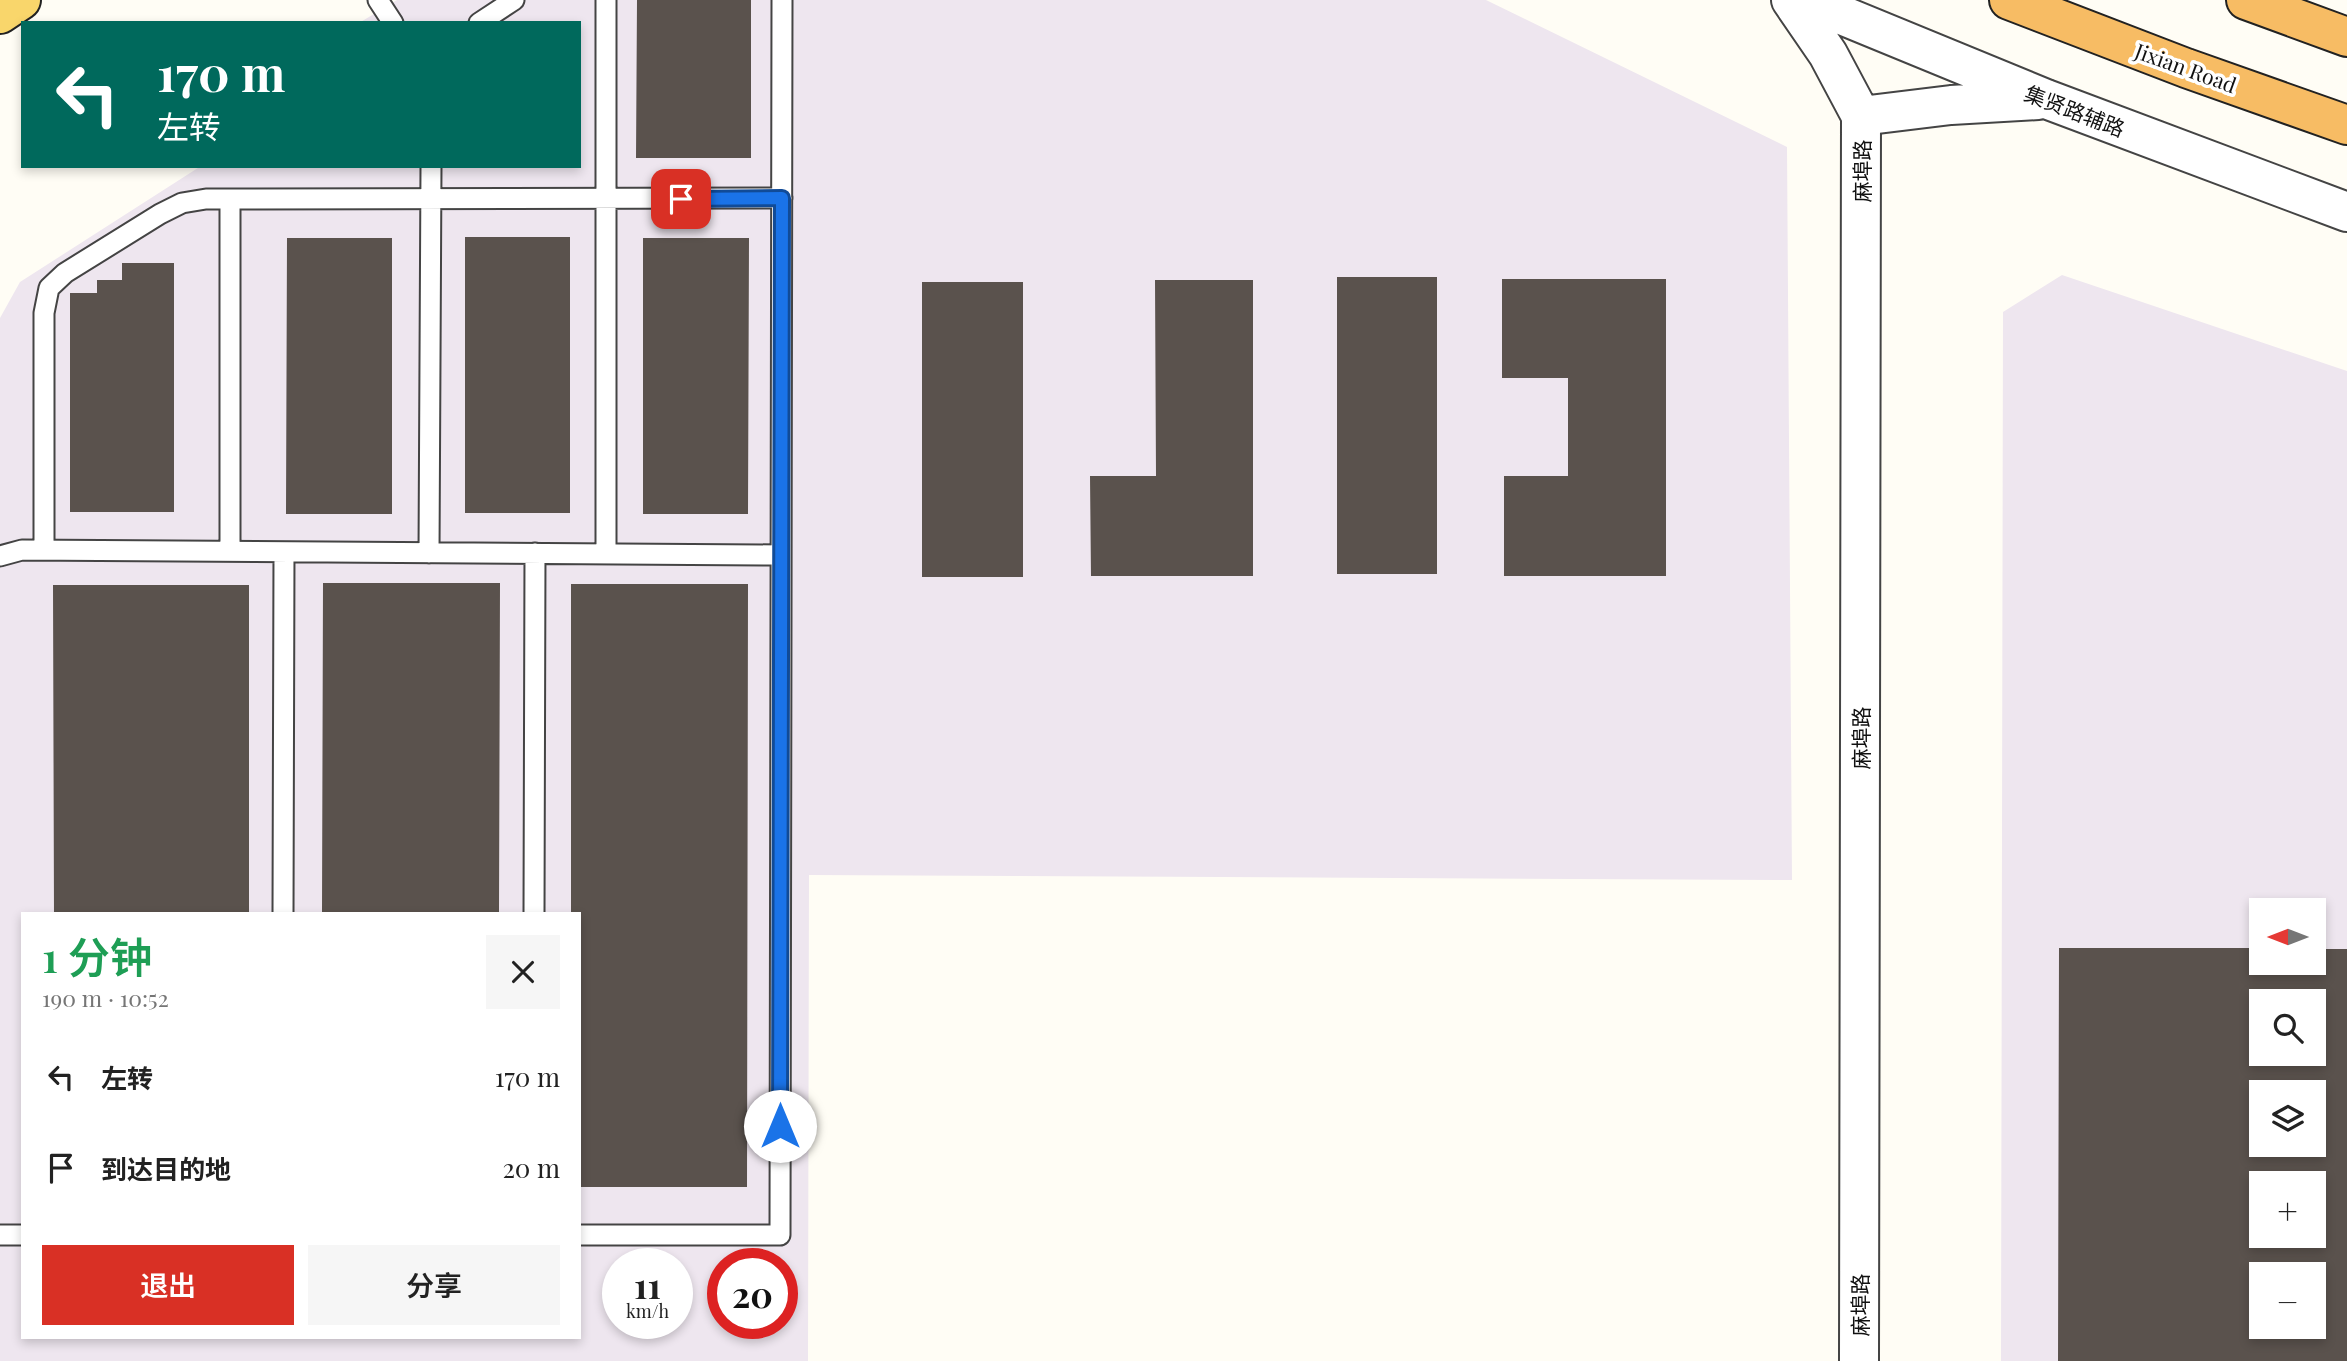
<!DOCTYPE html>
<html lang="zh">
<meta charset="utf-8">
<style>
body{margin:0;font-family:"Playfair Display","Noto Sans SC",serif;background:#f6f6f6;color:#222;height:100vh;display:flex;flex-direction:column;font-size:26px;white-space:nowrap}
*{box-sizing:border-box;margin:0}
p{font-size:23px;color:#767676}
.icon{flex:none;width:38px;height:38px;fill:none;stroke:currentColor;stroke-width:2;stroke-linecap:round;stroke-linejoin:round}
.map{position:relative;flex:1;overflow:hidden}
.side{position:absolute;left:21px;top:912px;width:560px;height:427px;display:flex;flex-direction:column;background:#fff;border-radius:0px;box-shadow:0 4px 10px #0003}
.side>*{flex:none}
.banner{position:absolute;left:21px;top:21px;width:560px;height:147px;border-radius:0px;box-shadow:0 4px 10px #0003;background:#00695c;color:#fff;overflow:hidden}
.needle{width:46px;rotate:270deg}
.fabs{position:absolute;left:2249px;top:898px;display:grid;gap:14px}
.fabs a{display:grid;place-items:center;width:77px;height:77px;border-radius:0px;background:#fff;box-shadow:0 4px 10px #0003;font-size:35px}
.speed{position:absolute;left:602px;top:1248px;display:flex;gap:14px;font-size:35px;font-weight:700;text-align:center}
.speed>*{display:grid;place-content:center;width:91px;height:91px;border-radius:50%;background:#fff;box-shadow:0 4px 10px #0003;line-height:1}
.speed small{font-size:18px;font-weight:400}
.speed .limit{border:10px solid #d22;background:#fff;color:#111}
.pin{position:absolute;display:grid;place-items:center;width:60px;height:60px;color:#fff;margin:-30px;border-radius:14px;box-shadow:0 4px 10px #0006}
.me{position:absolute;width:77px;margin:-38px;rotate:0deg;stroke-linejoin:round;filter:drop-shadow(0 0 5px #0008)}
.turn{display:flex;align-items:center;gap:24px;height:147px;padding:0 21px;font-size:32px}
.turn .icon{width:91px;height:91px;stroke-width:2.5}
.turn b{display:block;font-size:49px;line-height:60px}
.round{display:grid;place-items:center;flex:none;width:74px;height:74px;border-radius:0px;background:#f6f6f6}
.headline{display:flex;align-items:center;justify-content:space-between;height:119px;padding:0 21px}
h1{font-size:42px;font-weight:600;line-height:52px;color:#1e9e55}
.primary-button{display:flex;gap:14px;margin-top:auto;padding:14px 21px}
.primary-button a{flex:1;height:80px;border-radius:0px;background:#d93025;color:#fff;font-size:28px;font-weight:600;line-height:80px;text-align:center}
.primary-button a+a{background:#f6f6f6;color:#222}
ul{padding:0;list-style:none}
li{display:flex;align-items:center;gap:21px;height:91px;padding:0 21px}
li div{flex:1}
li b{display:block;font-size:26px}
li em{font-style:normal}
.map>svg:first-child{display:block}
.industrial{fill:#eee6ef;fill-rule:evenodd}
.building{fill:#5a524d;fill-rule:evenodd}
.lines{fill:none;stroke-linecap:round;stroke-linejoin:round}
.service-casing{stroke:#444;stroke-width:23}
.tertiary-casing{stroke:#444;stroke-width:42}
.primary-casing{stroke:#222;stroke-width:42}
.trunk-casing{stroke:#222;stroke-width:42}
.service{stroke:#fff;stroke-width:19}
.tertiary{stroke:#fff;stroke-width:38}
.primary{stroke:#f9d66b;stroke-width:38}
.trunk{stroke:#f7bc64;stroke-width:38}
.route-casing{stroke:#114b97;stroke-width:18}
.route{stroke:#1a73e8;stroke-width:12}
.labels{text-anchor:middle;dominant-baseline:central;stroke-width:7;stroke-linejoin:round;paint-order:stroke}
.street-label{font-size:21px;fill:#111;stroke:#fff}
</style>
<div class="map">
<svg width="2347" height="1361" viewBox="0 0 2347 1361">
<rect width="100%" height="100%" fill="#fffdf5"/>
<path class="industrial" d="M397 0H1486L1787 147 1792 880 809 875 808 1361H0V318L20 282 201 166H579V23H359ZM23 914H579V1337H23ZM618 1264H677V1323H618ZM723 1264H782V1323H723Z
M2062 275 2347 371V1361H2001L2003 312ZM2261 910H2314V962H2261ZM2261 1001H2314V1054H2261ZM2261 1092H2314V1144H2261ZM2261 1183H2314V1236H2261ZM2261 1274H2314V1326H2261Z"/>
<path class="building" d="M637 0H751V158H636Z
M465 237H570V513H465Z
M287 238H392V514H286Z
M643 238H749L748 514H643Z
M122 263H174V512H70V293H97V280H122Z
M1337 277H1437V574H1337Z
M1502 279H1666V576H1504V476H1568V378H1502Z
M1155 280H1253V576H1091L1090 476H1156Z
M922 282H1023V577H922Z
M323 583H500L499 914H322Z
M571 584H748L747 1187H579V914H571Z
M53 585H249V914H54Z
M2059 948H2261V962H2314V949H2347V1361H2058ZM2261 1001H2314V1054H2261ZM2261 1092H2314V1144H2261ZM2261 1183H2314V1236H2261ZM2261 1274H2314V1326H2261Z"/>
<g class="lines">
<defs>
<path id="service" d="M378 0 393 23
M606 0V554
M479 23 514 0
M230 199V551
M44 550V313L49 288 65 273 160 214 182 203 206 199 782 198
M429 553 431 166
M0 556 22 550 781 555
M283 914 284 552
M534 914 535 553
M0 1235H23
M579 1235H780L782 0"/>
<path id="tertiary" d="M1791 0 1828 54 1861 116 1951 105 2038 100
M1805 0 2046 99 2347 212
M1859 1361 1861 116"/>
<path id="primary" d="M0 14 21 0"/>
<path id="trunk" d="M2009 0 2186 68 2347 125
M2246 0 2347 37"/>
</defs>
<use href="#service" class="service-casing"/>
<use href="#tertiary" class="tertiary-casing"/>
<use href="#primary" class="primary-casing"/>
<use href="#trunk" class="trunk-casing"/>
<use href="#service" class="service"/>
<use href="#tertiary" class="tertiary"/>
<use href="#primary" class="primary"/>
<use href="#trunk" class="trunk"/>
</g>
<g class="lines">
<defs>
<path id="route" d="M681 199 782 198 780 1126"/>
</defs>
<use href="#route" class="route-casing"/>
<use href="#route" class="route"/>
</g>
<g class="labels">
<g class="street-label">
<text transform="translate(2186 67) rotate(20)">Jixian Road</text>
<text transform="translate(2075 110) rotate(21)">集贤路辅路</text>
<text transform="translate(1861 171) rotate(-90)">麻埠路</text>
<text transform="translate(1860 738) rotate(-90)">麻埠路</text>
<text transform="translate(1859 1305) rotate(-90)">麻埠路</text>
</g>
</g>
</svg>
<div class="fabs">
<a><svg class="needle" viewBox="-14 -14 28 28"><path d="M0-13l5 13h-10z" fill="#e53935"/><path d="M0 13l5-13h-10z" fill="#767676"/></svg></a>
<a><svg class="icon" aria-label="search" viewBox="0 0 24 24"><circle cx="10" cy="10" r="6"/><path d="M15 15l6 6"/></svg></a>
<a><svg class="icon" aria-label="layers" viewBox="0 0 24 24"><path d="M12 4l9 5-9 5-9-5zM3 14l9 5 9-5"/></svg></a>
<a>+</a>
<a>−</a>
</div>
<div class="speed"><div>11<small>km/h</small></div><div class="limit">20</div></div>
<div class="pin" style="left:681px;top:199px;background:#d93025"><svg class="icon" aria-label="arrive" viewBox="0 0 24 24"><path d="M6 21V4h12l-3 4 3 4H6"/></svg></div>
<svg class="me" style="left:780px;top:1126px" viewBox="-20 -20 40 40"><circle r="19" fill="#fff"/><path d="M0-13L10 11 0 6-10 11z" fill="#1a73e8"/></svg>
<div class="banner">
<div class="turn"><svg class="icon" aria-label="left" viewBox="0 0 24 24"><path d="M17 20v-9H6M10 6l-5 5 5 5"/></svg><div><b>170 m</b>左转</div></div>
</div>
<section class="side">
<div class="headline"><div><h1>1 分钟</h1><p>190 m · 10:52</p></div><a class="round"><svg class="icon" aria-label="close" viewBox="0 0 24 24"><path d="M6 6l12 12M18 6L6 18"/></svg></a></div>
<ul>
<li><svg class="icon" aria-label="left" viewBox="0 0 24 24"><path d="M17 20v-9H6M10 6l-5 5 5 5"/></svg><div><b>左转</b></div><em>170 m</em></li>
<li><svg class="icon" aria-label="arrive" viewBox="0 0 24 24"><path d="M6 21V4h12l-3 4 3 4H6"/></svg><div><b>到达目的地</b></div><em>20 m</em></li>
</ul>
<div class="primary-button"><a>退出</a><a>分享</a></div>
</section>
</div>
